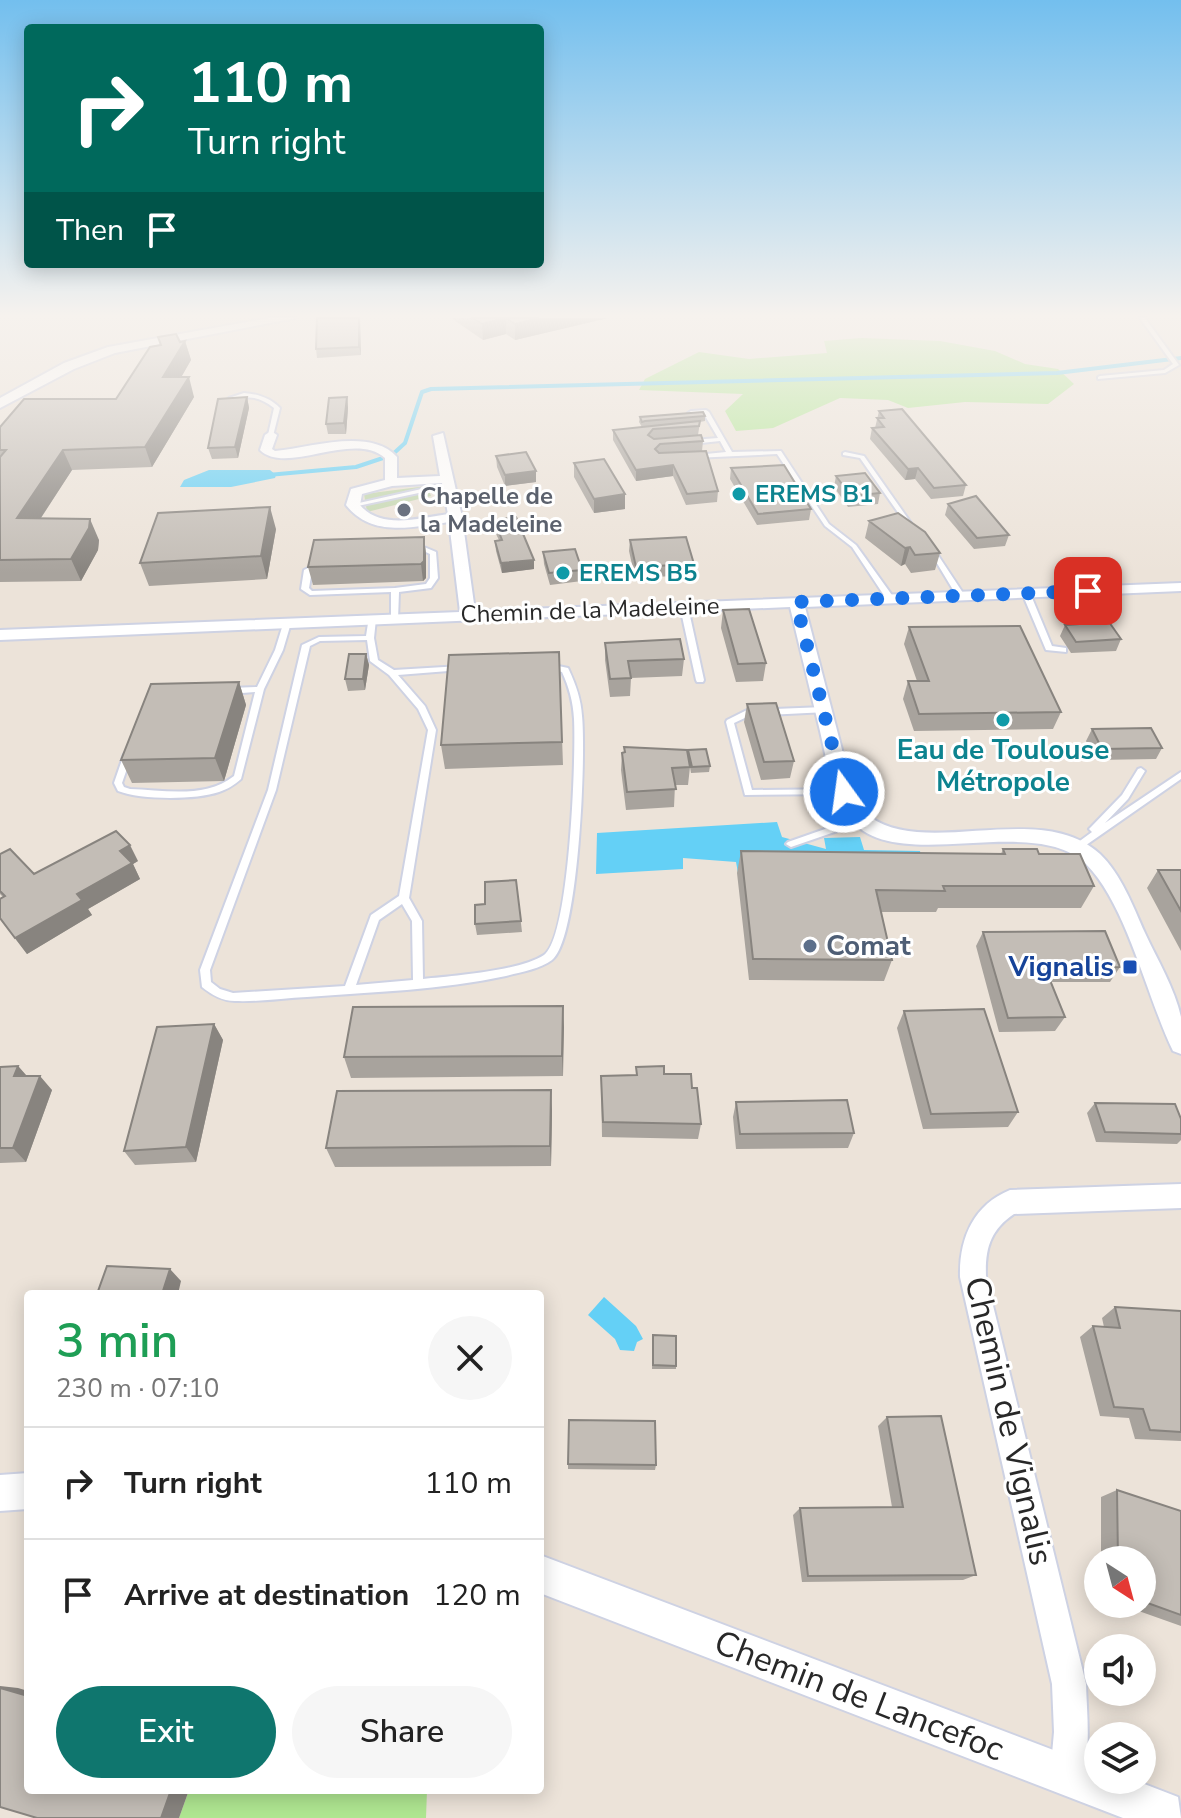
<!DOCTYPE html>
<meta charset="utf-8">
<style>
body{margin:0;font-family:"Nunito Sans",sans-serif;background:#f6f6f6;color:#222;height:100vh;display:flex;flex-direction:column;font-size:30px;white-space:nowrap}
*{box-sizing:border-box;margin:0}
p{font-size:26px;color:#767676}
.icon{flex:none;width:44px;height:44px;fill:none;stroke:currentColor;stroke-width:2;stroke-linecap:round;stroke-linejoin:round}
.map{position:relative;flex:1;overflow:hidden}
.panel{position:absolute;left:24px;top:1290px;width:520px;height:504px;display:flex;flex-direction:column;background:#fff;border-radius:8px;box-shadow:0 4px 20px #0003}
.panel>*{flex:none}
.top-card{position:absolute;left:24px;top:24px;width:520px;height:244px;border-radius:8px;box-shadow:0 4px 20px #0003;background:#00695c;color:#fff;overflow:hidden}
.needle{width:52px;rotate:144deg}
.buttons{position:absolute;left:1084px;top:1546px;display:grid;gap:16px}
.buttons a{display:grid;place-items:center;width:72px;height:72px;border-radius:50%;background:#fff;box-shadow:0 4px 20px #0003;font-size:40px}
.pin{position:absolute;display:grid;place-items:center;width:68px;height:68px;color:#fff;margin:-34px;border-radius:16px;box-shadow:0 4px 12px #0006}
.me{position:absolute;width:88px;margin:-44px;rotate:346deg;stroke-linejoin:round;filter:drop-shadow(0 0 6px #0008)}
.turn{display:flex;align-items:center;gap:28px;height:168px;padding:0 32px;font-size:36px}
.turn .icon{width:104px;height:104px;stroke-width:2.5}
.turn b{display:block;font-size:56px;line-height:68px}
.then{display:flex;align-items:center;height:76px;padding:0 32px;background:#0003;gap:16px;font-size:30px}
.round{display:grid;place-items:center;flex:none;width:84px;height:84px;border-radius:42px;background:#f6f6f6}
.headline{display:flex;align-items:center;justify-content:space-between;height:136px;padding:0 32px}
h1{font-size:48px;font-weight:600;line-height:60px;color:#1e9e55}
.button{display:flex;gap:16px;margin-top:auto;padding:16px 32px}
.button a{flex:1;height:92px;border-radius:48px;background:#0f766e;color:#fff;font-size:32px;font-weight:600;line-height:92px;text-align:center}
.button a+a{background:#f6f6f6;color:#222}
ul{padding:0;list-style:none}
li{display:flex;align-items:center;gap:24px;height:112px;padding:0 32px;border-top:2px solid #e0e0e0}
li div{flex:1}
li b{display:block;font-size:30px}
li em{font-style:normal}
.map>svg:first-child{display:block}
.green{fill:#afe691}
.cemetery{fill:#c3d7af}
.water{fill:#64d0f6}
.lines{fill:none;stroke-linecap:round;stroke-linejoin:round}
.stream{stroke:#64d0f6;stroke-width:4}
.service-casing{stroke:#ced2e3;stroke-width:4}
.minor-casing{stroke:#ced2e3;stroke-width:4}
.tertiary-casing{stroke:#ced2e3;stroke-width:4}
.service{fill:#fff;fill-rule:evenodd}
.minor{fill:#fff;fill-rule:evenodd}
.tertiary{fill:#fff;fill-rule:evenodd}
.wall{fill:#a8a39d}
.shaded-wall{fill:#88847f}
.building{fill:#c3bdb6;stroke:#88847f;stroke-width:2}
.route{stroke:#1a73e8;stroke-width:14;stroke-dasharray:0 25.2}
.culture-dot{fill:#0f9aa8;stroke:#fff;stroke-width:3}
.worship-dot{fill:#6b7280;stroke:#fff;stroke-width:3}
.service-dot{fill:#5c6f8a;stroke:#fff;stroke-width:3}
.transit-dot{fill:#1a4fb4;stroke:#fff;stroke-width:3}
.labels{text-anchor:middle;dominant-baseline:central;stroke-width:6;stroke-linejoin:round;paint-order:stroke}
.far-culture-label{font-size:24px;font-weight:bold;fill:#0d838f;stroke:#fff;text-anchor:start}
.far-worship-label{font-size:24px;font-weight:bold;fill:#5b616d;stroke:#fff;text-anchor:start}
.far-street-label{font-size:24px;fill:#282828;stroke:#fff}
.culture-label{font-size:28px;font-weight:bold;fill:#0d838f;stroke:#fff}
.service-label{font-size:28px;font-weight:bold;fill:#4e5e75;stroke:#fff;text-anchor:start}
.transit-label{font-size:28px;font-weight:bold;fill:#164399;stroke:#fff;text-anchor:end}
.near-street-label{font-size:34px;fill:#282828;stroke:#fff}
</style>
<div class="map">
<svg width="1181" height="1818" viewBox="0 0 1181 1818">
<rect width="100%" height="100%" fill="#ece3d9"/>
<path class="green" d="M861 338 940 341 995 351 1025 364 1058 369 1074 384 1048 404 965 402 908 408 888 400 840 398 773 428 736 431 725 411 743 394 639 390 645 379 699 352 749 359 827 353 824 341Z
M189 1790H427L426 1818H179Z"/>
<path class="cemetery" d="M427 486 431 496 367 512 364 494Z"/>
<path class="water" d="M209 470H270L276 475 275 478 231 487H180L184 480Z
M777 822 782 837 826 849 824 838 860 837 864 850 920 851 925 874 738 873 736 862 683 858V869L596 874 597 833Z
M604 1297 636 1326 643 1339 637 1342 634 1351 620 1350 615 1339 588 1315Z"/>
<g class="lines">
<path class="stream" d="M393 454 405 443 422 392 431 389 1057 373 1181 358
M268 475 356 467 386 457"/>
<defs>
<path id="service" d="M1140 318H1145L1179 365 1165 373 1098 379V377L1100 376 1164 370 1173 364Z
M244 393C258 394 270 398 280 408L273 436 268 435 274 408C258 395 244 394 226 405L223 403 229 398Z
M706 410 709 412 732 452 781 451 829 524 856 545 894 598 893 600H887L852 547 825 526 777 454 694 458 693 457 696 455 726 452 720 441 692 444 689 442 692 440 718 438 704 414 691 415 688 413 691 411Z
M845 452 864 456 911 523 910 524H906L860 458 843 455V453Z
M426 488 428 489V491L353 507 350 505Z
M413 544H417L436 552 438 578 431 588 399 592 398 620H392L391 618V592L310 595 301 589 304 570 308 568 312 570 309 588 312 591 395 588 426 584 430 578V554L413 546Z
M930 549H934L965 596 964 598H958L929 550Z
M1023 591H1026L1030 593 1052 646 1066 648V652L1046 650 1022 593Z
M681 605H687L688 607 704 680 703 682H697L696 680 680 607Z
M369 617H372L376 619 374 638 378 660 394 670 461 666 465 668 461 670 398 675 425 706 436 730 409 898 422 921 423 979C453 976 520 971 544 955 570 937 576 755 574 719 573 702 569 687 562 672L546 668 545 666 549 664 568 668 569 670C576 685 581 699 582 716 586 754 579 939 552 960 540 969 521 972 506 976 441 990 373 992 307 997 284 998 258 1002 235 1001 222 1001 212 995 202 987L200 970 268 790 302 645 319 637 366 636ZM367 640 370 661 389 675 418 709 428 730 399 896 371 915 345 986 233 993 220 989 211 982 210 970 276 790 310 646 320 641ZM402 904 412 921 413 980 356 985 379 920Z
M284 621H290L291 623 283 650 264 689 241 779C234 785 228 789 219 792 196 800 140 800 118 791L114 783 124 754 128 751 132 754 122 783 124 787 130 789C164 790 205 799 234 776L255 692 230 694 226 691 230 688 257 687 275 650Z
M824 707 828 710 827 712 749 716 734 723 752 790 844 789 849 792 847 794 745 795 726 722 727 720 747 710Z
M1141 768 1145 771 1128 799 1105 823 1181 772V779L1079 850H1073L1071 848 1073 846 1092 832 1089 829 1091 827 1122 795 1138 769Z
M854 809 859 812 852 826 791 847 786 844 788 842 845 822 851 810Z"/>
<path id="minor" d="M271 431 277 435 272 449 275 451C310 448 370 427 397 457V478L440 476 433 436 443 433 462 517 475 611 1181 583V591L805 607 853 792C858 801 862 811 870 817 928 858 1041 799 1100 854 1121 874 1133 906 1145 933 1157 959 1175 989 1181 1017 1181 1028 1181 1042 1181 1054L1173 1051C1147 998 1127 905 1086 864 1032 811 892 878 849 817 831 792 827 761 820 731 810 690 800 649 790 607L0 640V630L460 612 449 522C413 527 372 538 346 505L351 489 385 480V458C353 430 286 476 260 450L265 435ZM442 483 448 514C419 518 381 530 360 505L362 494 392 486Z
M1181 1184V1208L1014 1214C990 1230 985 1249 986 1277L1086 1684C1087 1718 1092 1756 1079 1788L1067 1793 1055 1788 1050 1776 1054 1732 1052 1684 960 1277C959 1239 973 1205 1010 1190Z"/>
<path id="tertiary" d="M269 318H296L115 353 74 369 0 408V398L64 363 108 347Z
M28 1473V1509L0 1511V1475Z
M540 1555 1098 1767V1780H1134L1178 1797 1181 1818H1123L540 1593Z"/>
</defs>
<use href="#service" class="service-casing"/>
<use href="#minor" class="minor-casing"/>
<use href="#tertiary" class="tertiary-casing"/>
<use href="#service" class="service"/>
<use href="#minor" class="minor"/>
<use href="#tertiary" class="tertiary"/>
</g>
<path class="wall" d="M360 318 361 355 317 358 316 349Z
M451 318H608L515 340 506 334 483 340Z
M158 337 180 342 185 341 191 360 181 377 194 397 152 467 72 470 41 518 99 540 98 550 81 581 0 582V427L116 399 160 345Z
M247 397 249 408 238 458 212 459 208 448Z
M347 397 348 408 346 434H328L326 424Z
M879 411 966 485 963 496 931 499 915 479 905 480 870 439 872 428H875Z
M705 416V421L700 422 698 435 703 441 702 451 718 491 717 502 686 505 673 476 636 481 613 440V430L642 427 639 422 640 417Z
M496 456 536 471V482L505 486 497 467Z
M574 463 625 494V509L594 513 574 477Z
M731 468 811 509 809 520 757 525 730 479Z
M836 476 880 493 878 504 848 507 834 487Z
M948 504 1009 535 1005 546 974 549 945 515Z
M494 520 534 569 502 573 496 551 495 541 499 540 494 530Z
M869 521 940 553 935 570 911 573 905 564 901 566 865 538Z
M276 529 267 579 149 586 140 563Z
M424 537 426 554V578L423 581 313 585 308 567Z
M630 540 694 564 693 575 635 578 629 551Z
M543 552 582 570V581L550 585 544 564Z
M723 610 766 663 763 681 736 682 721 628Z
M1065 625 1121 639 1116 651 1071 653 1060 636Z
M909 627 1061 712 1053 729 914 731 903 699 908 681H917L904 644Z
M605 643 684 659 682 676 631 678 630 696 610 697 605 660Z
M559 652 563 765 445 769 441 745Z
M366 654 369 665 365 690 348 691 345 679Z
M239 682 246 705 224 781 132 783 121 760Z
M747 704 794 761 790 778 761 780 744 722Z
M1092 729 1162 748 1156 759 1096 760 1086 741Z
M624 747 688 755V750L710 766 709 772 691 773 690 767 688 785H675L674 807 626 810 621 770 622 753 624 752Z
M1003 849 1039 854 1094 886 1081 908H938L936 912H881L892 960 884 981 749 980 737 873 741 851 1001 854Z
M0 854 34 874 138 861 133 864 140 879 88 909 92 915 27 954 0 919V899L3 897 0 894Z
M1158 870H1181V951L1147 888Z
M516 880 522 932 477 935 475 924 485 904Z
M983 932 1120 967 1110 982H1051L1065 1017 1055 1031 999 1032 976 946Z
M563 1006V1076L351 1078 344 1057Z
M904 1011 1018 1112 1008 1127 923 1129 897 1028Z
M214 1024 223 1040 196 1162 135 1165 124 1151Z
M18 1066 27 1076 52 1090 26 1162 0 1163V1067Z
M636 1067 664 1074 692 1088 701 1124 698 1139 602 1137 601 1076 636 1075Z
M736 1102 854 1133 848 1148 736 1149 733 1117Z
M1095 1103 1181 1119V1140L1177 1144 1096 1142 1087 1113Z
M552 1110 551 1166 335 1167 326 1148Z
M1115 1307 1181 1311V1441L1135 1439 1129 1418 1100 1416 1080 1337 1093 1326 1104 1327 1102 1318Z
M653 1335 676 1366V1369H652Z
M887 1417 976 1575 963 1580 802 1582 793 1515 800 1508 892 1507 878 1426Z
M568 1464 656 1465 655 1470 568 1469Z
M1117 1490 1181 1511V1626L1119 1604H1142V1560H1101V1497Z"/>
<path class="shaded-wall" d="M359 318H360L361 355 359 347Z
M506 318V334L483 340 482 324Z
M539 318H608L515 340V324Z
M185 341 191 360 170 397 163 377Z
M189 377 194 397 152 467 145 447Z
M247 397 249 408 238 458 235 447Z
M347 397 348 408 346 434 344 423Z
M63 450 72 470 27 539 17 518Z
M673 465V476L636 481V470Z
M918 468 915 479 905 480 908 469Z
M536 471V482L505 486V475Z
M625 494V509L594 513V499Z
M270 507 276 529 267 579 261 556Z
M90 519 99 540 98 550 81 581 71 559Z
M424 537 426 554V578L423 581 421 564Z
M910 547 905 564 901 566 905 548Z
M534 560V569L502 573 501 563Z
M366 654 369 665 365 690 363 679Z
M239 682 246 705 224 781 215 758Z
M130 845 138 861 133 864 140 879 88 909 92 915 27 954 15 938 77 894 120 851Z
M563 1006 564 1027 563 1076 562 1056Z
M214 1024 223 1040 196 1162 186 1147Z
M18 1066 31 1081 14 1076Z
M40 1076 52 1090 26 1162 13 1148Z
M551 1090 552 1110 551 1166 550 1146Z
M170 1269 181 1281 178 1294H162Z
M0 1686 18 1688 28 1691V1696L0 1688Z
M171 1790H189L179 1818H161Z"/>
<path class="building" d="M317 318H359V347L316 349Z
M473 318H504L482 324Z
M506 318H539L515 324Z
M176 334 180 342 185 341 163 377H189L145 447 63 450 17 518 90 519 89 528 71 559 0 560V457L6 450H0V427L24 399H116L150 347 161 345 158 337Z
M247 397 235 447 208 448 218 399Z
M347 397 344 423 326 424 329 398Z
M902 409 966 485 934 488 918 468 908 469 872 428 884 427 877 418H884L879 411Z
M703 412 705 416 645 421 642 422 640 417Z
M700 421 699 426 653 429 648 435 654 439 701 435 703 441 660 444 655 449 659 453 706 451 718 491 687 494 673 465 636 470 613 430Z
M526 452 536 471 505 475 496 456Z
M604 459 625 494 594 499 574 463Z
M784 465 811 509 758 514 731 468Z
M865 473 880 493 851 496 836 476Z
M976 496 1009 535 977 538 948 504Z
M270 507 261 556 140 563 158 513Z
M898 513 925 532 940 553 915 555 910 547 905 548 869 521Z
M516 517 534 560 501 563 495 541 502 540 494 520Z
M424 537V561L421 564 308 567 314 540Z
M686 537 694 564 636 567 630 540Z
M575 549 582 570 549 573 543 552Z
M749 609 766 663 738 664 723 610Z
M1109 622 1121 639 1076 642 1065 625Z
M1020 626 1061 712 919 714 908 681H929L909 627Z
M680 639 684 659 628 661 631 678 610 679 605 643Z
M559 652 562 742 441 745 449 655Z
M349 654H366L363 679H345Z
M239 682 215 758 121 760 151 684Z
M776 703 794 761 764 762 747 704Z
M1151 728 1162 748 1102 749 1092 729Z
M624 747 687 750 690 767 672 768 676 789 627 792 622 753 625 752Z
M706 749 710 766 692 767 688 750Z
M116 831 130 845 120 851 132 863 77 894 82 900 15 938 0 918V899L5 896 0 891V854L10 849 34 874Z
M1003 849H1037L1039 854H1080L1094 886H943L945 891 876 890 892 960 753 959 741 851 1005 854Z
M1158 870H1181V911Z
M516 880 521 921 475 924V905L485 904V882Z
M1105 931 1120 967 1045 968 1065 1017 1008 1018 983 932Z
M563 1006 562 1056 344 1057 353 1007Z
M984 1009 1018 1112 931 1114 904 1011Z
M214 1024 186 1147 124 1151 157 1027Z
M18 1066 14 1076H40L13 1148H0V1067Z
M664 1066V1074H691L692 1088H697L701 1124 603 1122 601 1076 637 1075 636 1067Z
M551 1090 550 1146 326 1148 337 1091Z
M847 1100 854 1133 740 1134 736 1102Z
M1095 1103 1175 1104 1181 1119V1134L1105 1132Z
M107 1266 170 1269 162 1294H97Z
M1115 1307 1181 1311V1432L1150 1430 1143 1409 1114 1407 1093 1326 1120 1328Z
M653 1335 676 1336V1366L653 1365Z
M941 1416 976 1575 808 1576 800 1508 903 1507 887 1417Z
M569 1420 655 1421 656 1465 568 1464Z
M1117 1490 1181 1511V1615L1142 1601V1560H1118Z
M0 1688 28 1696V1790H171L161 1818H37L0 1807Z"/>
<linearGradient id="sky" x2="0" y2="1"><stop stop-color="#73bfee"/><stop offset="0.55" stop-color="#f6f2ee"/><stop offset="1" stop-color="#f6f2ee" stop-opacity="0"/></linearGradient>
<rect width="1181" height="573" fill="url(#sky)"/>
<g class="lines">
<path class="route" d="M844 792 796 602 1088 591"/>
</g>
<g class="culture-dot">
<circle cx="739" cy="494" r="8"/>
<circle cx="563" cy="573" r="8"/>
<circle cx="1003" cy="720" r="8"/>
</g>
<circle class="worship-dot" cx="404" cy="510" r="8"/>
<circle class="service-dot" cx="810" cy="946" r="8"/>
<rect class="transit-dot" x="1122" y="959" width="16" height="16" rx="4"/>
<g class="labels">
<g class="far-culture-label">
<text x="755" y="494">EREMS B1</text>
<text x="579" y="573">EREMS B5</text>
</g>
<g class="far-worship-label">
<text x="420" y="496">Chapelle de<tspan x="420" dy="28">la Madeleine</tspan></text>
</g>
<g class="far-street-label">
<text transform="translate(590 610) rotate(-2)">Chemin de la Madeleine</text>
</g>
<g class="culture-label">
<text x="1003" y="750">Eau de Toulouse<tspan x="1003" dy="32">Métropole</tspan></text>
</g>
<g class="service-label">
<text x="826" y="946">Comat</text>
</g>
<g class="transit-label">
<text x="1114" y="967">Vignalis</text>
</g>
<g class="near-street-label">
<text transform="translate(1009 1421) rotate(77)">Chemin de Vignalis</text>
<text transform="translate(859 1696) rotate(21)">Chemin de Lancefoc</text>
</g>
</g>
</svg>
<div class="buttons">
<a><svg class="needle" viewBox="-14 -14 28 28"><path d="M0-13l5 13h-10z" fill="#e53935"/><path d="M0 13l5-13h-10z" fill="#767676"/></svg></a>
<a><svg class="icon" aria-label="sound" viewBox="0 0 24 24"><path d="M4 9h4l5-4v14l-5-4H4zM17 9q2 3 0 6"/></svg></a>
<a><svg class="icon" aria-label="layers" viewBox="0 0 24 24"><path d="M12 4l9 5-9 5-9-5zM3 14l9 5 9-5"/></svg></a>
</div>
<div class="pin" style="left:1088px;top:591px;background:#d93025"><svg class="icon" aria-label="arrive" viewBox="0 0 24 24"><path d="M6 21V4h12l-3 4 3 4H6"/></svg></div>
<svg class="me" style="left:844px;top:792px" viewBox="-20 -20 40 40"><circle r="17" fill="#1a73e8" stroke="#fff" stroke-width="3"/><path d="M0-11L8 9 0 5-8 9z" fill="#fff"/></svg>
<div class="top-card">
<div class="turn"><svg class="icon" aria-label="right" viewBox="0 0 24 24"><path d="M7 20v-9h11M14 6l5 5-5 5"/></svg><div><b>110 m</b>Turn right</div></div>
<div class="then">Then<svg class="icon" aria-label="arrive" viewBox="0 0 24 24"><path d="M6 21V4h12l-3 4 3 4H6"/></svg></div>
</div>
<section class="panel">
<div class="headline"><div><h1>3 min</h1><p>230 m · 07:10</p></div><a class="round"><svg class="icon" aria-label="close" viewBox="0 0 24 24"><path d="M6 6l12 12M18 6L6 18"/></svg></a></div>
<ul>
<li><svg class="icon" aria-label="right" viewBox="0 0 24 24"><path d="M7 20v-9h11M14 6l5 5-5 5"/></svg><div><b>Turn right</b></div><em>110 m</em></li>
<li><svg class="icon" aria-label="arrive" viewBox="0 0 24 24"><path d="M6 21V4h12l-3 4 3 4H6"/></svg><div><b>Arrive at destination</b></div><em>120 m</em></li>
</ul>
<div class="button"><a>Exit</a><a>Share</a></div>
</section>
</div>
